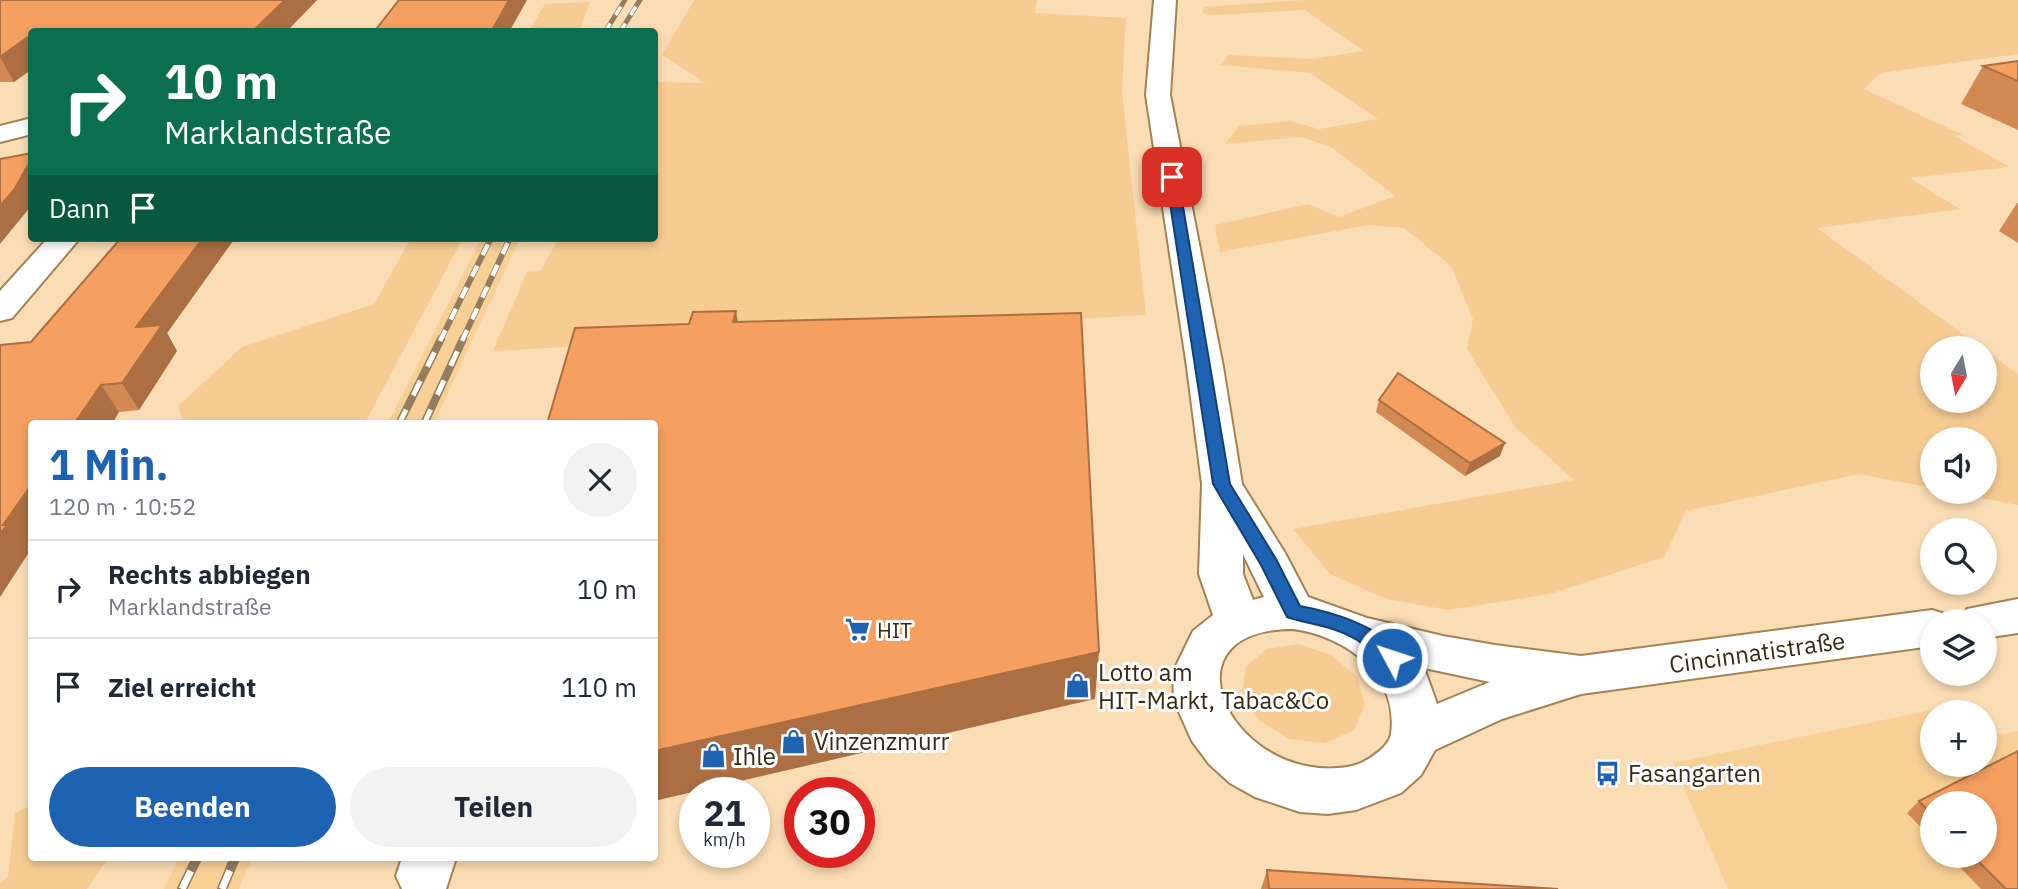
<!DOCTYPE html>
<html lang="de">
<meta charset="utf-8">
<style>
body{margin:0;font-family:"IBM Plex Sans",sans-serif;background:#f2f2f3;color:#1f2937;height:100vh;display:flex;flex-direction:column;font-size:26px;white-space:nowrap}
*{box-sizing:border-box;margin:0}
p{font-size:23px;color:#747a83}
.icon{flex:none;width:38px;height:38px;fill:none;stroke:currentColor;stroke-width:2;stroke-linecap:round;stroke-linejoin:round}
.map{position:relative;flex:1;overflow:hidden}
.sheet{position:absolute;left:28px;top:420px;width:630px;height:441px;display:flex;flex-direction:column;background:#fff;border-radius:7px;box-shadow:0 4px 10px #0003}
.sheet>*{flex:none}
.banner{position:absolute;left:28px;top:28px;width:630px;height:214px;border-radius:7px;box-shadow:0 4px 10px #0003;background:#0b6e4f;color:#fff;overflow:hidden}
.needle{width:46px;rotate:190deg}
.controls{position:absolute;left:1920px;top:336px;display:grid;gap:14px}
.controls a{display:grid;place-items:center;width:77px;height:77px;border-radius:50%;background:#fff;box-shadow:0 4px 10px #0003;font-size:35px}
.speed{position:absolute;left:679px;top:777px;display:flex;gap:14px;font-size:35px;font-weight:700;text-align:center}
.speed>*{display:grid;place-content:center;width:91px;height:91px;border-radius:50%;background:#fff;box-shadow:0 4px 10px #0003;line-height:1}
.speed small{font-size:18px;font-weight:400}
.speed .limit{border:10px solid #d22;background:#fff;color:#111}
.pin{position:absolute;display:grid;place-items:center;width:60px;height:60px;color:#fff;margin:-30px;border-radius:14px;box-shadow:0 4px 10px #0006}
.me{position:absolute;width:77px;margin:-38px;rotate:310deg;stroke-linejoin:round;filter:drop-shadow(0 0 5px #0008)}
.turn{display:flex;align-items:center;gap:24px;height:147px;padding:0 21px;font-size:32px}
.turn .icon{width:91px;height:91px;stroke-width:2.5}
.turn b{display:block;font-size:49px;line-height:60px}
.then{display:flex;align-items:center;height:66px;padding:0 21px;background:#0003;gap:14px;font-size:26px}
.round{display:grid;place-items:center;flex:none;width:74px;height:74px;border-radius:37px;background:#f2f2f3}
.summary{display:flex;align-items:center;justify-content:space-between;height:119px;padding:0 21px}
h1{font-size:42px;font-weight:700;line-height:52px;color:#1e62b2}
.button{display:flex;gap:14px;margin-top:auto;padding:14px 21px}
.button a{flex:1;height:80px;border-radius:42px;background:#1e62b2;color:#fff;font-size:28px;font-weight:700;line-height:80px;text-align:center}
.button a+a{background:#f2f2f3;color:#1f2937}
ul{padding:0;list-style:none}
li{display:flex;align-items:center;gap:21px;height:98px;padding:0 21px;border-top:2px solid #e0e1e3}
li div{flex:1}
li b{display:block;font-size:26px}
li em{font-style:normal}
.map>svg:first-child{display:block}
.built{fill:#f8cf95;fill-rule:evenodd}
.green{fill:#f6cc92}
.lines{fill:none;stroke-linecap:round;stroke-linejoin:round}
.pedestrian-casing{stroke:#a48252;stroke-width:4}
.minor-casing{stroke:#a48252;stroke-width:4}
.pedestrian{fill:#fff;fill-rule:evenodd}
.minor{fill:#fff;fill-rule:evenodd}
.rail-far3-casing{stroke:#937d5f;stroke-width:5}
.rail-far2-casing{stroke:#937d5f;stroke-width:6}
.rail-far1-casing{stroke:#937d5f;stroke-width:8}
.rail-casing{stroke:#937d5f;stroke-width:10}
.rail-far3{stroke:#fff;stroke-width:3.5;stroke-dasharray:10;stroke-linecap:butt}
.rail-far2{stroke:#fff;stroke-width:4.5;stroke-dasharray:12;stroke-linecap:butt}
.rail-far1{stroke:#fff;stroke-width:5;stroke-dasharray:16;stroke-linecap:butt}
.rail{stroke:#fff;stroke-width:7;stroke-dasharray:20;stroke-linecap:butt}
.wall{fill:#d38953}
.shaded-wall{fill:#ac6f43}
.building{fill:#f59f60;stroke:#ac6f43;stroke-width:2}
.route{fill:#1e62b2;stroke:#144074;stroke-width:2}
.labels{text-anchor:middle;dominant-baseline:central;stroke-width:6;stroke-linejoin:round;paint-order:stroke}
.poi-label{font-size:21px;fill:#382a15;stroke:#fff;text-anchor:start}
.near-street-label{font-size:24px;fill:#382a15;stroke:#fff}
.near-poi-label{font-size:24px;fill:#382a15;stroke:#fff;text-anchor:start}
</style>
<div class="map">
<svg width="2018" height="889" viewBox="0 0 2018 889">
<rect width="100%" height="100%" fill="#fbddb5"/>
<path class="built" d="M481 238H520L434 423H388Z
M1942 708 1946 712H1932V765H1984L1985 737 2018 731V889H1728L1673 763ZM1932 803H1984V856H1932Z
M179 858H252L239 889H164Z"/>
<path class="green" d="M694 0H1037L1035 13 1126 18 1122 91 1146 315 493 351 527 272 540 271 559 238H654L655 82 706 83 662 55Z
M1304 0H2018V54L1880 73 1864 89 1963 135 1954 136 2010 167 1910 178 1960 209 1817 228 1982 348H1932V401H1984L1985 350 2018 374V505L1950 492H1984V439H1932V488L1859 474 1686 511 1664 557 1550 594 1448 610 1386 599 1330 574 1293 529 1574 480 1515 427 1467 349 1473 319 1451 266 1404 228 1369 225 1220 252 1215 225 1308 204 1339 217 1395 196 1331 147 1301 137 1225 144 1239 126 1290 121 1319 129 1378 119 1310 73 1221 65 1229 55 1312 59 1364 51 1305 10 1213 15 1202 13 1204 7Z
M590 2 579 31H529L545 4Z
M411 238H463L365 423H184L178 406 242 347 374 304Z
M1299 644 1331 655 1357 677 1365 705 1354 730 1325 743 1289 739 1258 720 1242 693 1246 666 1267 649Z
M31 805 32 858H108L87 889H0V883L8 876 15 813Z"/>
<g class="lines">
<defs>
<path id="pedestrian" d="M402 858H456L446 889H402L396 876Z"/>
<path id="minor" d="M1154 0H1176L1170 95 1223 367 1242 484 1285 553 1308 597 1367 618 1443 636 1495 645 1581 656 1932 610 1948 615 1951 621H1932V646L1581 694 1502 719 1435 750 1421 775 1401 793 1356 810 1328 814 1300 812 1255 797 1230 783 1209 764 1192 741 1174 701 1173 672 1193 631 1213 615 1199 574 1202 484 1187 367 1146 95ZM1243 554 1264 597 1253 600 1243 574ZM1293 629C1346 636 1399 675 1391 734 1389 746 1372 758 1361 763 1349 768 1333 769 1319 768 1221 759 1168 629 1293 629ZM1424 668 1490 682 1437 704Z
M32 118V134L0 142V126Z
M48 238H80L12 318 0 321V291Z
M2018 599V633L1984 638V621H1960L1967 609Z"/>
</defs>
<use href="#pedestrian" class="pedestrian-casing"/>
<use href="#minor" class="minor-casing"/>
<use href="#pedestrian" class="pedestrian"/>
<use href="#minor" class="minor"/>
<defs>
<path id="rail-far3" d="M605 32 625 0
M620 32 640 0"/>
<path id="rail-far2" d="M440 341 491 238
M462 341 510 238"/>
<path id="rail-far1" d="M399 424 441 339
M424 424 463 339"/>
<path id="rail" d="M182 889 197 858
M222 889 235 858"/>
</defs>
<use href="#rail-far3" class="rail-far3-casing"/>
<use href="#rail-far2" class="rail-far2-casing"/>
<use href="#rail-far1" class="rail-far1-casing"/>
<use href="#rail" class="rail-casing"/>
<use href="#rail-far3" class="rail-far3"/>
<use href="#rail-far2" class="rail-far2"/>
<use href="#rail-far1" class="rail-far1"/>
<use href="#rail" class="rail"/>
</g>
<path class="wall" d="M0 0H317L286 32H32V69L14 82H0Z
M2018 61V130L1961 104 1983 66Z
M2017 203H2018V243L1999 231Z
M121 238H235L167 333 177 351 139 410 119 412 27 550 29 552 0 597V345L31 342Z
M1379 400 1500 456 1465 476 1376 412Z
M2018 751V889H1981L1949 856H1984V803H1932V839L1907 813 1919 801Z
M1267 870 1558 889H1261Z"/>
<path class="shaded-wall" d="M285 0H317L286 32H257L255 29Z
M509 0H527L509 32H491Z
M28 37 32 43V69L14 82 0 57Z
M32 158V203L27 211 0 244V206Z
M203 238H235L167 333 177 351 139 410 122 383 136 327Z
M736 311 744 356 733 322Z
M101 385 119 412 112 424H74Z
M1505 443 1500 456 1465 476 1470 463Z
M32 484V544L27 550 29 552 0 597V534L3 525Z
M1099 652 1095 699 654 801V751Z"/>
<path class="building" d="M0 0H285L255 29 184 32H32V37H28L0 57Z
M399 0H509L491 32H374Z
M2018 61V81L1983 66Z
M32 153V158L14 190 0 206V159Z
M121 238H203L136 327 162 325 122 383 101 385 74 424H32V484L3 525H7L0 534V345L31 342Z
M736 311 733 322 1081 313 1099 652 654 751V424H547L575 328 689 324 693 312Z
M1398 373 1505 443 1470 463 1379 400Z
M2018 751V889H2006L1973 856H1984V803H1932V815L1919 801Z
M1267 870 1558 889H1269Z"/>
<path class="route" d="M1172 173 1178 177 1230 484 1276 559 1300 606C1332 612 1385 627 1401 658L1399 664C1381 669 1370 648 1357 640 1335 626 1311 625 1287 617L1261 565 1213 484 1166 177Z"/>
<defs>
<symbol id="supermarket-bare" viewBox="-9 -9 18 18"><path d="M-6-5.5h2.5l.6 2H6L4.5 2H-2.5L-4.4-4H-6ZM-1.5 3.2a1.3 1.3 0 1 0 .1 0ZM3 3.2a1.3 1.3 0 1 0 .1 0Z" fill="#1e62b2" stroke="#fff" stroke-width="2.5" paint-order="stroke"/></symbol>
<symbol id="shop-bare" viewBox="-9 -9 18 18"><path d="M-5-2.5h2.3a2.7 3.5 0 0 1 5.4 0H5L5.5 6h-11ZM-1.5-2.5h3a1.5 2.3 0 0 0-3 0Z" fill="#1e62b2" stroke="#fff" stroke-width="2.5" paint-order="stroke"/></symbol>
<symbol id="bus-bare" viewBox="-9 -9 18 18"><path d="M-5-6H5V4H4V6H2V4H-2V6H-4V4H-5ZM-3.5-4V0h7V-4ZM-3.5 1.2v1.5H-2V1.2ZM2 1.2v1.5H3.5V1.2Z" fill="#1e62b2" stroke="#fff" stroke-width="2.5" paint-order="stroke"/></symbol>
</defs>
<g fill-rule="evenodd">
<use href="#supermarket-bare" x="840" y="612" width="35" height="35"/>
<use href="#shop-bare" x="1060" y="668" width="35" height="35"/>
<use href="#shop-bare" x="776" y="724" width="35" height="35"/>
<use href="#shop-bare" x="696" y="738" width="35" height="35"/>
<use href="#bus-bare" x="1590" y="756" width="35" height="35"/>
</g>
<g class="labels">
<g class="poi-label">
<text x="877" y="630">HIT</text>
</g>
<g class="near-street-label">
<text transform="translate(1757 652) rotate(-8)">Cincinnatistraße</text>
</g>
<g class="near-poi-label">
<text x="1098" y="672">Lotto am<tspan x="1098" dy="28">HIT-Markt, Tabac&amp;Co</tspan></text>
<text x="814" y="741">Vinzenzmurr</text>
<text x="733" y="756">Ihle</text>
<text x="1628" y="773">Fasangarten</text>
</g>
</g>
</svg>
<div class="controls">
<a><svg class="needle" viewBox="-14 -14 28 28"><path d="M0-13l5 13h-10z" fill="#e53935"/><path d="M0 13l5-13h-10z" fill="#747a83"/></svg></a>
<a><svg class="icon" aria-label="sound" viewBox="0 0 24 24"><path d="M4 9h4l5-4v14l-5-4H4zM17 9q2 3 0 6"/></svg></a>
<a><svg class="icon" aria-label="search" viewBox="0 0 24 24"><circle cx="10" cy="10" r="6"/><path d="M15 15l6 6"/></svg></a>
<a><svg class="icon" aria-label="layers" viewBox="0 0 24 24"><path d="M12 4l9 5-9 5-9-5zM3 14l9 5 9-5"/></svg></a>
<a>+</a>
<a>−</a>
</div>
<div class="speed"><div>21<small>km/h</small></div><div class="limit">30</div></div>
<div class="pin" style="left:1172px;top:177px;background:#d93025"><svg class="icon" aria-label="arrive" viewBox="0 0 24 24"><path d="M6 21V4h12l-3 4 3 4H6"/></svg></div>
<svg class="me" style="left:1392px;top:658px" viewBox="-20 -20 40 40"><circle r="17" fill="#1e62b2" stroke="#fff" stroke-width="3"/><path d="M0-11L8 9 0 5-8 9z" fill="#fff"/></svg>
<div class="banner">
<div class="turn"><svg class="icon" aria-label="right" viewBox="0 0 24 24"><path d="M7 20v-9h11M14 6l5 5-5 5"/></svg><div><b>10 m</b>Marklandstraße</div></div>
<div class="then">Dann<svg class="icon" aria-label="arrive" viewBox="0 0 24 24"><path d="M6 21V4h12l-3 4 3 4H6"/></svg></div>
</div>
<section class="sheet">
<div class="summary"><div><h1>1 Min.</h1><p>120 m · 10:52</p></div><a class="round"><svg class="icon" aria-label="close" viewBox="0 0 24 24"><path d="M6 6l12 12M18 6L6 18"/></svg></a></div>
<ul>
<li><svg class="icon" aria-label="right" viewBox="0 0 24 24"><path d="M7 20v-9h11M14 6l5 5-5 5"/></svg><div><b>Rechts abbiegen</b><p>Marklandstraße</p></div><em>10 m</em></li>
<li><svg class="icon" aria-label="arrive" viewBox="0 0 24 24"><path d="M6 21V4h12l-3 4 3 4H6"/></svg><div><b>Ziel erreicht</b></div><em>110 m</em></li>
</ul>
<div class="button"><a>Beenden</a><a>Teilen</a></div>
</section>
</div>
